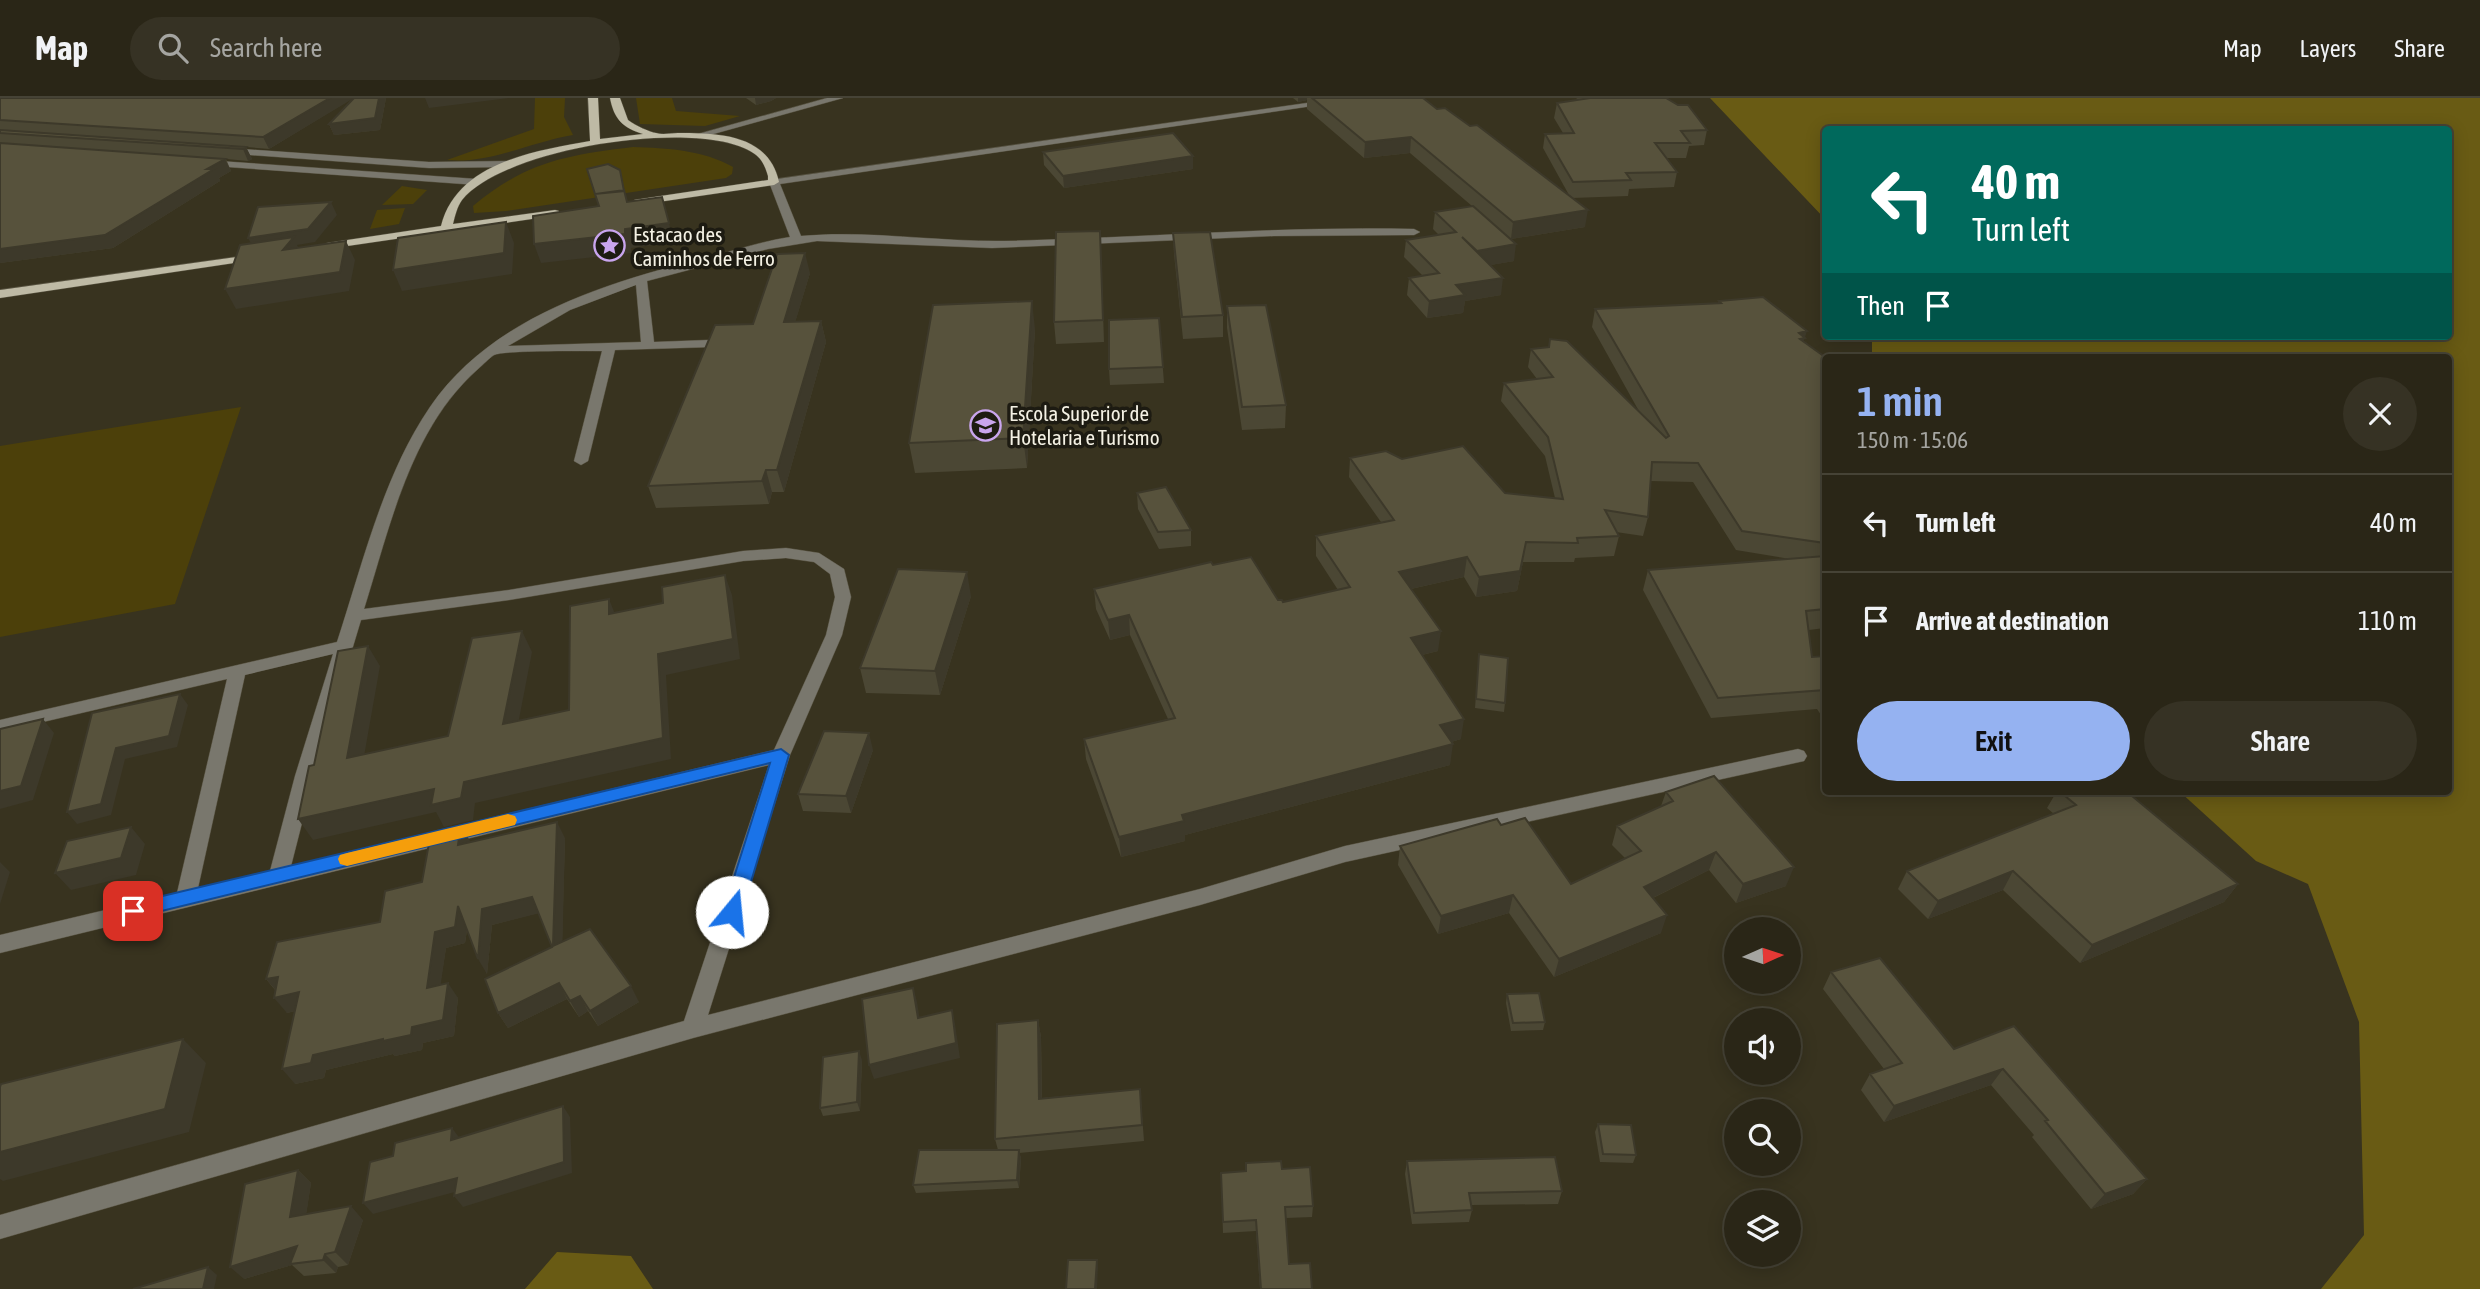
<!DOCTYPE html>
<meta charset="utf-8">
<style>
body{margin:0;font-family:"Asap Condensed",sans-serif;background:#363224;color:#f1f3f6;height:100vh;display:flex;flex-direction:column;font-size:26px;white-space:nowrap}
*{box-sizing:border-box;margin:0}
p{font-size:23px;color:#a5a5a1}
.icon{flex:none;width:38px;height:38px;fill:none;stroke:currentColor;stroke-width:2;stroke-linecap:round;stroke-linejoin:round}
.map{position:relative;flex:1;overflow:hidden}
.drawer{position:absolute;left:1822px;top:256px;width:630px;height:441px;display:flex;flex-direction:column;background:#2a2617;border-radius:7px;box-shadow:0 4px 18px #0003,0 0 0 2px #464336}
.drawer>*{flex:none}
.hud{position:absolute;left:1822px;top:28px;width:630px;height:214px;border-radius:7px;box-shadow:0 4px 18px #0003,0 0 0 2px #464336;background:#00695c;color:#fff;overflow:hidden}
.needle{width:46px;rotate:87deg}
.buttons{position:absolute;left:1724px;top:819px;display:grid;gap:14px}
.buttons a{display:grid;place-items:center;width:77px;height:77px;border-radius:50%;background:#2a2617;box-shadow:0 4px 18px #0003,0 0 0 2px #464336;font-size:35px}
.pin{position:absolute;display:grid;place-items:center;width:60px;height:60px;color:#fff;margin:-30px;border-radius:14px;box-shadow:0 4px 10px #0006}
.me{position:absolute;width:77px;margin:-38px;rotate:17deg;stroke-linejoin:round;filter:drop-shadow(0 0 5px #0008)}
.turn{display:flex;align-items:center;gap:24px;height:147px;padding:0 35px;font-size:32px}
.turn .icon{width:91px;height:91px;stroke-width:2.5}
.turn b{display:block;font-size:49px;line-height:60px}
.then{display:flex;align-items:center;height:66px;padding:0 35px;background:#0003;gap:14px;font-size:26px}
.round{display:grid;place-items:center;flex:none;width:74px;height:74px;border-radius:37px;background:#363224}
.head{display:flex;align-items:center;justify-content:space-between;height:119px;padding:0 35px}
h1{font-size:42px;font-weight:600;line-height:52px;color:#95b2f1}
.cta{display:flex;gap:14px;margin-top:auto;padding:14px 35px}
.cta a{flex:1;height:80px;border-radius:42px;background:#95b2f1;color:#111;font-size:28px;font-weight:600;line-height:80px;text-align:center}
.cta a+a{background:#363224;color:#f1f3f6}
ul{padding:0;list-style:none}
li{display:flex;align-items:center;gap:21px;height:98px;padding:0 35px;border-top:2px solid #464336}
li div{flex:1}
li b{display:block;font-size:26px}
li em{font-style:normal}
header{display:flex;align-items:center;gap:42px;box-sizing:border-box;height:98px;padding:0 35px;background:#2a2617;border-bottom:2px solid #464336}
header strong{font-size:33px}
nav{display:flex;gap:38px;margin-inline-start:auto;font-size:24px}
.search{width:490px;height:63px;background:#363224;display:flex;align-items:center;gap:18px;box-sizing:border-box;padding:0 24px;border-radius:38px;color:#a5a5a1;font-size:26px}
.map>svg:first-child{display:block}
.green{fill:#4c400a}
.water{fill:#695b14}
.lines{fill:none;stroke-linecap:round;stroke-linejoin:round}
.minor-casing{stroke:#56513f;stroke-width:1}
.major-casing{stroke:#56513f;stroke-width:1}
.minor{fill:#79776d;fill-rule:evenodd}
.major{fill:#bebaa5;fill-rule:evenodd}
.wall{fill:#4b4734}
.shaded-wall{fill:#3d392a}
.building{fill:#57523c;stroke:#3d392a;stroke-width:2}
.route{fill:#1a73e8;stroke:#114b97;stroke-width:2}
.slow{fill:#f59e0b}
.labels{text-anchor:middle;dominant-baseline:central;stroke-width:7;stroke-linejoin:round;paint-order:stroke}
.far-poi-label{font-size:21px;fill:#f4f1e4;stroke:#1d1b12;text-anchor:start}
</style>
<header>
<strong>Map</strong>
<div class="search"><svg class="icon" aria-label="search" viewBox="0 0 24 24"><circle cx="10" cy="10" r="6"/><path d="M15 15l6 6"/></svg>Search here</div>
<nav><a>Map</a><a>Layers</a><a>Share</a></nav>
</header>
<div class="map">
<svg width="2480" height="1191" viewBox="0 0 2480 1191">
<rect width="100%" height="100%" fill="#38331f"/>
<path class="green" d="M535 0H565L564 19 573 37C531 44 489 66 447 62L534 31Z
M636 0H672L676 13 740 18 705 28 640 26Z
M633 49C667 50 703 52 733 69L732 76 726 80 506 113 474 115 473 108C525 64 567 57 633 49Z
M402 88 427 92 413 106 382 107Z
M405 110 399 126 370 131 377 112Z
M241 309 175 506 0 539V348Z"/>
<path class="water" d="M1710 0H2480V1191H2321L2364 1137 2359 924 2308 786 2256 763 2179 693H2448V259H1872V238H2448V32H1825V121Z
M557 1154 631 1158 653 1191H525Z"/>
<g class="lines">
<defs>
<path id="minor" d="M827 0H843L699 40 691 38Z
M1342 0H1367L780 86 801 138C869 132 936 144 1004 143 1141 140 1277 128 1414 131L1420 134 1414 137 1274 138 992 150 817 143 768 151 647 183 654 244 708 242 714 246 712 249 615 252 588 363 581 367 574 363 602 253C585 253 503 252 494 257 489 260 483 267 478 271 410 331 390 429 364 511L509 492 743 453 786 450 819 455 844 471 851 499 842 537 790 657 708 917 1200 791 1345 748 1798 651 1804 653 1807 658 1804 663 1345 764 1200 807 693 940 0 1141V1117L684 923 769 667 0 855V837L177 795 227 581 0 634V622L337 544C363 465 383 378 430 309 493 217 612 183 713 158 739 151 764 143 790 139L769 84 770 82ZM636 187 641 244 508 248 570 212ZM786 460 814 464 830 476 835 499 826 537 774 652 291 768 314 678 361 522 509 502 743 463ZM333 556 295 678 270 773 198 790 245 577Z
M227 50 429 64 509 63 514 66 509 69 429 70 223 55V51Z
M204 62 477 81 482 84 477 87 200 67V63Z"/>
<path id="major" d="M588 0H598L600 41 643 36C623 30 614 21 610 0H620L628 22C636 28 650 34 656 35 663 37 671 35 678 35 718 35 769 36 779 84L774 87 638 107 634 106V102L768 82V78C765 67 761 59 750 53 693 21 504 50 462 102 457 109 455 118 453 126L555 112 559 113V117L327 151 321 148 327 145 441 128C457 64 535 53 590 43Z
M257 156 261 157V161L0 200V192Z"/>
</defs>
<use href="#minor" class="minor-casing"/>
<use href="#major" class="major-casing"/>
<use href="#minor" class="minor"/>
<use href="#major" class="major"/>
</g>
<path class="wall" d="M0 0H386L380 32 334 37 329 26 353 0 269 51 246 49 252 61 248 63 226 61 231 73 219 80 220 83 113 150 0 165Z
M746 0H776L771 3 756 7Z
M1293 0H1423L1437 11 1569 97 1543 50 1545 36 1563 35 1554 20 1557 5 1579 2 1576 0H1666L1707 32 1704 47 1689 48 1686 60H1667L1677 74 1674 89 1629 91 1628 98 1572 100 1585 129 1511 141 1514 163 1490 167 1501 197 1465 203 1463 215 1427 220 1407 197 1409 180 1423 178 1404 159 1406 142 1439 137 1433 131 1435 114 1472 108 1410 55 1364 60 1307 11V2L1298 4Z
M1043 54 1193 58V71L1064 90 1044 67Z
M1173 135 1223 217V239L1183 241 1174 156Z
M1101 154 1104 244 1056 246 1054 224Z
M810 175 795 224 821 223 826 244 784 394H772L769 406 656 410 648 388 753 226Z
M1719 203 1804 244 1825 259V530L1809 532 1812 559 1825 558V623L1817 611 1711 620 1643 492 1648 472 1790 461 1736 452 1693 384 1650 383 1648 419 1643 438 1616 434 1619 438 1614 458 1575 460 1574 464H1523L1517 493 1476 499 1464 479 1411 491 1438 553 1422 557 1461 641 1451 644 1450 667 1185 737V743L1121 759 1086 661 1084 641 1168 621 1130 537 1110 542 1096 511 1094 491 1213 467 1283 504 1338 492 1316 458V438L1381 424 1349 379 1350 360 1402 361 1505 395 1555 400 1545 358 1501 303 1504 285 1537 281 1528 269 1531 251 1640 315 1592 229 1595 211 1718 205Z
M1227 208 1286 307 1285 330 1242 332 1227 230Z
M1159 220 1164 285 1110 287 1109 271Z
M1035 231 1027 370 915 375 909 345Z
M1137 395 1191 432V448L1159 451 1138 411Z
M971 498 940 597 866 595 860 570Z
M1479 556 1505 605 1504 614 1475 610Z
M873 652 851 715 803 713 798 696Z
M2057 693H2102L2238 786 2224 804 2080 865 2003 792 1928 821 1898 791 1907 773 2054 716 2047 710Z
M1666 694 1786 788 1736 805 1709 772 1653 800 1661 835 1554 879 1509 815 1438 836 1398 767 1400 748 1501 727 1571 786 1625 760 1612 747 1617 728 1661 708Z
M565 740 562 844 639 904 598 928 588 913 579 919 567 901 508 930 498 915 552 849 538 815 492 827 487 876 467 832 465 845 446 850 440 887 458 900 454 938 423 945 422 952 395 958 393 956 326 972 324 980 295 986V913L287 915 275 892 266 881 380 824 422 784 470 743V744Z
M1831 874 1954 951 2014 928 2147 1081 2133 1096 2091 1111 2032 1039 2034 1037 1991 987 1884 1024 1861 992 1870 976 1884 971 1823 891Z
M1507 896 1545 924 1543 932 1511 933 1506 905Z
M1038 922 1041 939 1042 1000 1140 991 1144 1043 1019 1055 1021 1060 1019 1090 916 1095 913 1087 998 1052 995 1041Z
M862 962 860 1013 823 1018 820 1010Z
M1598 1026 1636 1057 1633 1065 1600 1064 1595 1034Z
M1407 1063 1562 1093 1558 1106 1471 1107 1472 1112 1469 1124 1412 1126 1405 1076Z
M1282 1071 1313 1108 1312 1119 1286 1120 1289 1166 1312 1191H1260L1256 1133 1223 1135 1221 1075Z
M298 1072 311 1085 306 1116 363 1122 348 1167 338 1169 336 1175 304 1178 292 1167 244 1181Z"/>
<path class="shaded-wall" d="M330 0H354L269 51 263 39Z
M379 0H386L380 32 334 37 329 26Z
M425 0H509L429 10Z
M755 0H776L771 3 756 7Z
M1298 0H1307V2L1298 4Z
M1411 39 1410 55 1364 60 1365 44Z
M246 49 252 61 248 63 243 51Z
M1193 58V71L1064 90 1063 78Z
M225 61 231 73 219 80 220 83 113 150 0 165V151L207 71Z
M662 99 674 144 631 150V155L541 165 534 146 625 131Z
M331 104 337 117 315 144 297 147 303 158 255 153 248 140Z
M1588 112 1585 129 1511 141 1513 124Z
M506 124 514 145 512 176 402 193 393 172Z
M346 143 355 162 349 193 236 211 225 191Z
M1516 146 1514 163 1474 170 1477 153Z
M805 155 810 175 789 245 784 224Z
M1503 180 1501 197 1465 203 1463 215 1427 220 1429 203 1456 187Z
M1032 203 1035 231 1027 370 1023 340Z
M821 223 826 244 784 394 777 372Z
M1807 233 1799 258V235Z
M766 372 772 394 769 406 762 383Z
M1467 459 1464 479 1397 494 1399 474Z
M1523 464 1517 493 1476 499 1479 479Z
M967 474 971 498 940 597 935 573Z
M725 477 732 497 740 561 666 577 671 661 475 705 473 722 444 729 436 714 313 742 298 721 464 684 658 556Z
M609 501 617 521 609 516Z
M1129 517 1130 537 1110 542 1108 522Z
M522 533 532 554 514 647 503 626Z
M1441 533 1438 553 1409 560 1411 540Z
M368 548 380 568 360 681 347 660Z
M180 596 188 607 177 649 125 661 111 717 77 726 67 714 116 650Z
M43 621 54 635 33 702 0 711V693Z
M1464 621 1461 641 1437 648 1440 627Z
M869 635 873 652 851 715 846 698Z
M1453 646 1450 667 1185 737V743L1121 759 1119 739 1182 717Z
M557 724 565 740 562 864 553 848Z
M461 727 470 743 468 762 458 747Z
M131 729 145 746 136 777 71 792 55 775Z
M1716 754 1709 772 1638 807 1644 789Z
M0 764 10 774 0 806Z
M1794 769 1786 788 1736 805 1743 786Z
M2013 773 2003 792 1928 821 1938 803Z
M2238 786 2224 804 2080 865 2092 847Z
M1513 797 1509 815 1438 836 1441 818Z
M532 799 540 815 492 827 487 876 478 861 482 811Z
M458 808 468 824 465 845 446 850 438 905 427 890 435 834Z
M1667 817 1661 835 1554 879 1559 861Z
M278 879 279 896 266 881Z
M448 885 458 900 454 938 423 945 422 952 395 958 393 956 326 972 324 980 295 986 282 971 313 957 383 941 412 929Z
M559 885 567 901 508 930 498 915Z
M631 888 639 904 598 928 590 913Z
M913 890 917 904 922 935 918 920Z
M299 894 311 909 287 915 274 900Z
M580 898 588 913 579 919 570 903Z
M952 912 955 926 960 960 874 981 869 967Z
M1038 922 1041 939 1042 1017 1039 1001Z
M183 941 206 965 189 1034 3 1083 0 1081V1054Z
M859 953 862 962 860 1013 857 1004Z
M2003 971 1991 987 1884 1024 1894 1008Z
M563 1008 570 1019 572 1075 463 1109 454 1098Z
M452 1030 461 1042H451Z
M1019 1052 1021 1060 1019 1090 1017 1082Z
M298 1072 311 1085 304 1132 290 1119Z
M457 1080 466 1091 373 1116 363 1105Z
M2147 1081 2133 1096 2091 1111 2105 1096Z
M351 1108 363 1122 348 1167 335 1154Z
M297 1148 290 1166 292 1167 244 1181 230 1169Z
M325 1156 338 1169 336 1175 323 1162Z
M1097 1162 1098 1169 1097 1191H1095Z
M208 1169 217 1177 214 1191H203Z"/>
<path class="building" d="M0 0H330L263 39 0 22Z
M354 0H379L375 20 329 26Z
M1312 0H1423L1437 11 1445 10 1470 28 1477 27 1588 112 1513 124 1411 39 1365 44Z
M1590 0H1666L1678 7H1688L1707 32 1681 33 1690 45H1655L1677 74 1626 75 1631 82 1573 84 1545 36 1574 35 1557 5Z
M0 32 246 49 243 51 0 35Z
M1173 35 1193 58 1063 78 1043 54Z
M0 45 225 61 207 71H214L105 137 0 151Z
M608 66 620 72 624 93 595 96 587 71Z
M624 92 627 104 662 99 669 125 625 131V136L534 146 533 118 599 108 595 96Z
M331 104 308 131 248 140 258 109Z
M1473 108 1516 146 1477 153 1462 139 1503 180 1456 187 1465 197 1429 203 1409 180 1439 175 1406 142 1456 134 1435 114Z
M506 124 504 155 393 172 398 140Z
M1100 133 1103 222 1054 224 1056 134Z
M1210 134 1223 217 1182 219 1173 135Z
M294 139 283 152 346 143 340 174 225 191 240 147Z
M805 155 784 224 821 223 777 372H766L762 383 648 388 715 227 753 226 777 156Z
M1763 199 1807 233 1799 235 1805 240 1800 241 1825 259V445L1742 433 1698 365 1652 364 1648 419 1605 412 1619 438 1577 440 1578 445 1526 444 1520 473 1479 479 1467 459 1399 474 1441 533 1411 540 1464 621 1440 627 1453 646 1182 717 1184 723 1119 739 1084 641 1175 620 1129 517 1108 522 1094 491 1211 464 1213 467 1251 459 1278 502H1282L1283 504 1350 489 1316 438 1394 422 1350 360 1386 353 1402 361 1463 348 1505 395 1563 401 1548 339 1504 285 1553 279 1531 251 1549 249 1550 241 1567 243 1666 340 1669 338 1595 211 1721 205 1719 203Z
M1032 203 1023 340 909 345 933 207Z
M1266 207 1286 307 1242 309 1227 208Z
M1159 220 1163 269 1109 271V222Z
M1166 389 1191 432 1158 434 1137 395Z
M1825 458V511L1806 513 1812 559 1825 558V592L1718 600 1648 472Z
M898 471 967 474 935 573 860 570Z
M725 477 733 541 658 556 663 640 464 684 461 700 431 707 434 691 298 721 309 668 314 667 338 553 368 548 347 660 448 638 472 540 522 533 503 626 569 612 570 508 609 501V516L663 505 662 489Z
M1479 556 1508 560 1505 605 1476 601Z
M180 596 169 638 116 650 101 706 67 714 92 615Z
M43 621 21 688 0 693V631Z
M824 633 869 635 846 698 798 696Z
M1714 678 1794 769 1743 786 1716 754 1644 789 1667 817 1559 861 1513 797 1441 818 1400 748 1497 721 1501 727 1525 720 1571 786 1641 753 1617 728 1673 703 1666 694Z
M2059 693H2102L2104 694 2106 693H2126L2238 786 2092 847 2013 773 1938 803 1907 773 2076 707Z
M557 724 553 848 590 831 631 888 590 913 580 898 570 903 559 885 498 915 485 881 552 849 532 799 482 811 478 861 458 808 455 829 435 834 427 890 448 885 443 922 412 929 411 937 383 943V941L313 957 311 965 282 971 299 894 274 900 278 879 266 881 277 844 380 824 385 793 422 784 431 734 461 727 458 747Z
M131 729 121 760 55 775 67 743Z
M1880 860 1954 951 2014 928 2147 1081 2105 1096 2045 1023 2048 1022 2003 971 1894 1008 1870 976 1902 965 1831 874Z
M913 890 918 920 952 912 956 945 869 967 862 901Z
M1539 895 1545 924 1513 925 1507 896Z
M1038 922 1039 1001 1140 991 1142 1027 995 1041 997 926Z
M183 941 165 1011 0 1054V989L1 986Z
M859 953 857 1004 820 1010 823 959Z
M563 1008 564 1064 454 1098 457 1080 363 1105 370 1064 393 1058 395 1045 452 1030 451 1042Z
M1598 1026 1631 1027 1636 1057 1603 1056Z
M919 1052H1019L1017 1082 913 1087Z
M1555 1059 1562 1093 1469 1095 1472 1112 1414 1115 1407 1063Z
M1281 1063 1282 1071 1310 1069 1313 1108 1285 1109 1289 1166 1310 1165 1312 1191H1261L1256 1122 1223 1124 1221 1075 1246 1073V1065Z
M298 1072 290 1119 351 1108 335 1154 325 1156 323 1162 290 1166 297 1148 230 1169 245 1086Z
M1068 1162H1097L1095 1191H1066Z
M208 1169 203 1191H133Z"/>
<path class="route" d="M781 651 789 657 742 814 739 820 732 822 726 820 723 814 770 665 133 820 126 818 124 813 126 807 133 805Z"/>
<path class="slow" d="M508 716 515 718 517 722 515 727 347 768 340 766 338 761 340 757 347 755Z"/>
<defs>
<symbol id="sight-ring" viewBox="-11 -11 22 22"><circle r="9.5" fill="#1d1b12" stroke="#c9a5ee" stroke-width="1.5"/><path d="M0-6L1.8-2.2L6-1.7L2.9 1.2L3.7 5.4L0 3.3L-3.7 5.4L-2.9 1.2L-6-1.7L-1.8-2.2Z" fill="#c9a5ee"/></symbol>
<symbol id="university-ring" viewBox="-11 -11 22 22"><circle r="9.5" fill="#1d1b12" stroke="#c9a5ee" stroke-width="1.5"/><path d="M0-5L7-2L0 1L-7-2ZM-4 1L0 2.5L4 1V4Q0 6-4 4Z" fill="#c9a5ee"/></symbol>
</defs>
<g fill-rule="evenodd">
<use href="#sight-ring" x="592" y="130" width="35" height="35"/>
<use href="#university-ring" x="968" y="310" width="35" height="35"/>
</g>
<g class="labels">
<g class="far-poi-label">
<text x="633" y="136">Estacao des<tspan x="633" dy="24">Caminhos de Ferro</tspan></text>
<text x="1009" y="315">Escola Superior de<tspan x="1009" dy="24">Hotelaria e Turismo</tspan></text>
</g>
</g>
</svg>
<div class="buttons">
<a><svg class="needle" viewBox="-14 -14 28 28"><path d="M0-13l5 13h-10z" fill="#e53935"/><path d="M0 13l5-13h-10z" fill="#a5a5a1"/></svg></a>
<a><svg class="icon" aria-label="sound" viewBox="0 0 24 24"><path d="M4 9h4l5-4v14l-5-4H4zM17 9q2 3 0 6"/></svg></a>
<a><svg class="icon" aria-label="search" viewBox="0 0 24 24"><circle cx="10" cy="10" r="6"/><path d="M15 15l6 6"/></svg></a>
<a><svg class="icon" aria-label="layers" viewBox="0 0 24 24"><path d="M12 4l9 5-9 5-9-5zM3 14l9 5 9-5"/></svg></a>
</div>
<div class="pin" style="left:133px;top:813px;background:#d93025"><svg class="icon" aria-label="arrive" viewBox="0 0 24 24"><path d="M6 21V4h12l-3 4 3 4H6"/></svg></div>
<svg class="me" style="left:732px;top:814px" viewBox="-20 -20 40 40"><circle r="19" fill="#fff"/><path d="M0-13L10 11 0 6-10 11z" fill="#1a73e8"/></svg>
<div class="hud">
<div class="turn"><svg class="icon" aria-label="left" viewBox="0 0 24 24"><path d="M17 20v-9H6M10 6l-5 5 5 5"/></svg><div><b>40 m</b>Turn left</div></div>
<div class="then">Then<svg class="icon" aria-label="arrive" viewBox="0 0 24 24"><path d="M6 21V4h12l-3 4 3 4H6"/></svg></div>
</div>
<section class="drawer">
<div class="head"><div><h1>1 min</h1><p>150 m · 15:06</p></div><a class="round"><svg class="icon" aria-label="close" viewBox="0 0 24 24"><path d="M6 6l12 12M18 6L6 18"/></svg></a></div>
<ul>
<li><svg class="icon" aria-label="left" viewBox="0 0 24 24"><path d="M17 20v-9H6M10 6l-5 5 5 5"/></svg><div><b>Turn left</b></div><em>40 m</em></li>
<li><svg class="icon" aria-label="arrive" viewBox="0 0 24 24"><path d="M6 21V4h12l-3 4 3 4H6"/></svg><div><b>Arrive at destination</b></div><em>110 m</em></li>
</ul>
<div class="cta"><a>Exit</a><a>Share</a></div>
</section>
</div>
